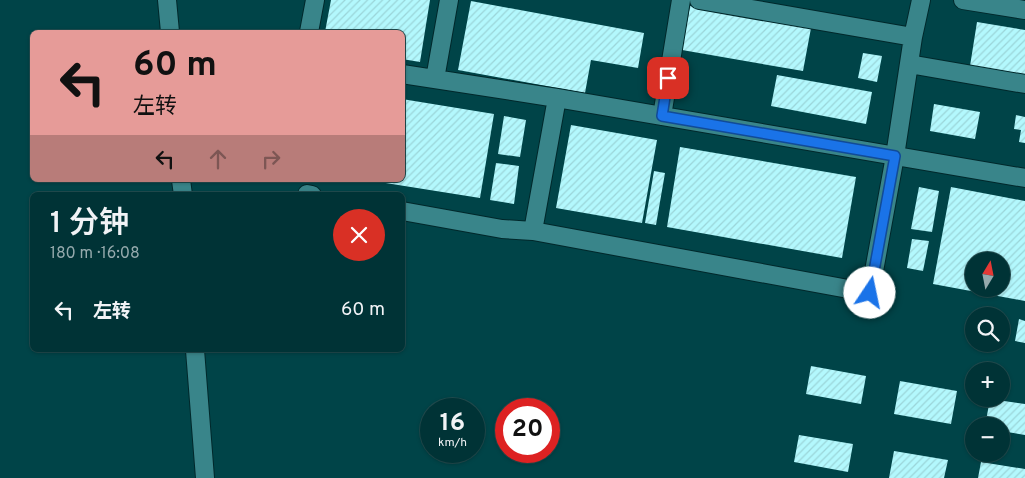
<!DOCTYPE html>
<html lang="zh">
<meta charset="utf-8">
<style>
body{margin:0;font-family:Overpass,"Noto Sans SC",sans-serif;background:#0a3b3e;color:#f1f3f6;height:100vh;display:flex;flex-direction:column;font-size:19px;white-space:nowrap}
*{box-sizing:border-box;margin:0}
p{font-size:16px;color:#95aaad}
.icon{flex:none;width:28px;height:28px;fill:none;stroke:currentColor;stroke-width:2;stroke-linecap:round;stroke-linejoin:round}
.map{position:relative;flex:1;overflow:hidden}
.side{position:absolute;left:30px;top:192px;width:375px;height:160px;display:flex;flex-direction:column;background:#003336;border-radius:8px;box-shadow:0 1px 4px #0004,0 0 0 1px #224e51}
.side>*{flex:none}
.hud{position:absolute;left:30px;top:30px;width:375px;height:152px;border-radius:8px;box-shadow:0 1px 4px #0004,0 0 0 1px #224e51;background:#e69b98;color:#111;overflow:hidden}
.needle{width:32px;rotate:10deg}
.controls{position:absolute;left:965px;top:252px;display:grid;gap:10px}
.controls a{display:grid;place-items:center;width:45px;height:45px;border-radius:50%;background:#003336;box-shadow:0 1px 4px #0004,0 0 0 1px #224e51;font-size:25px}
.speed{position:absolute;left:420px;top:398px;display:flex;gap:10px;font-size:25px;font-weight:700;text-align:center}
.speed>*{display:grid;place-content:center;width:65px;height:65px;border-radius:50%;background:#003336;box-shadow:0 1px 4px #0004,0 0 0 1px #224e51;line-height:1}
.speed small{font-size:12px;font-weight:400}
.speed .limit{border:8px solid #d22;background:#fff;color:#111}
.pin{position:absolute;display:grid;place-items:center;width:42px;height:42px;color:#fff;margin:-21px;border-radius:10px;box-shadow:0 2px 8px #0006}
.me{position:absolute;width:55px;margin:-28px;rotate:11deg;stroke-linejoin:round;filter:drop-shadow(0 0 4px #0008)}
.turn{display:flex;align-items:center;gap:18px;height:105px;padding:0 20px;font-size:22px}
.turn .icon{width:65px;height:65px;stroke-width:2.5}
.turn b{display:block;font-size:35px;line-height:42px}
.lanes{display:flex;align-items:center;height:48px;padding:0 20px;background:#0003;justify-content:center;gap:25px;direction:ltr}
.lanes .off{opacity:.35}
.round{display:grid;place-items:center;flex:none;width:52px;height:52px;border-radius:26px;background:#0a3b3e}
.head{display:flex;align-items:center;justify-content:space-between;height:85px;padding:0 20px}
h1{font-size:30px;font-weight:600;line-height:38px}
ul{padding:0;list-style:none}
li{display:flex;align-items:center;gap:15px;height:65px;padding:0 20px}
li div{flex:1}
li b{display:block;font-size:19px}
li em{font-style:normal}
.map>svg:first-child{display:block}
.building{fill:url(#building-hatch);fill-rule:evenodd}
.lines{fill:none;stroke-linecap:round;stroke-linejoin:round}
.minor-casing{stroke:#00282b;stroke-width:20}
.minor{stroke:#39858a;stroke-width:18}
.route-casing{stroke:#114b97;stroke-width:12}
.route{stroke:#1a73e8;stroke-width:9}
</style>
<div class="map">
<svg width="1025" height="478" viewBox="0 0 1025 478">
<defs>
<pattern id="building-hatch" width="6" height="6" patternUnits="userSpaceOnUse" patternTransform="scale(1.25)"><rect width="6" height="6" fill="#b3f8fd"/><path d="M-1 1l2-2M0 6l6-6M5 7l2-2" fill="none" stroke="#9bd5d9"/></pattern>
</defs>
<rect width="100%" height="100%" fill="#004448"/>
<path class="building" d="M331 0H430L420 62 402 59V32H325Z
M471 1 644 33 638 68 591 60 585 93 458 70Z
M690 6 811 28 803 71 682 50Z
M977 22 1025 30V75L970 66Z
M863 53 882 56 877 82 858 78Z
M777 75 872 92 866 124 771 106Z
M402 99 494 114 480 198 373 181V180H402Z
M934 104 980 112 975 139 930 131Z
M1016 115 1025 117V143L1019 142 1021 130 1014 129Z
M504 116 526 120 520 157 498 154Z
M571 125 657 140 642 223 556 208Z
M680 147 856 177 842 258 667 227Z
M496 163 519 166 514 204 490 200Z
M654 171 665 173 656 225 645 223Z
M919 187 939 191 932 232 911 229Z
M951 187 1025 201V301L933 284ZM974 261H1001V289H974Z
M912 239 929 241 923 271 907 268Z
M1019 319 1025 321V343L1015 341Z
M811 366 866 376 861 404 806 394Z
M900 381 957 391 951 424 894 414Z
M990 399 1025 404V435L1001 431V426H985Z
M799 435 853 444 848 472 794 462Z
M894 451 948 460 944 478H889Z
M981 462 1025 469V478H978Z"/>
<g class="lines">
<defs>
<path id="minor" d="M167 0 170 32
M699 0 913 37
M963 0 1025 10
M309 32 315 0
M909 64 1025 84
M402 74 557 98 1025 178
M435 79 449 0
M662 116 681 0
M181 180 183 195
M307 194 312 195
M402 211 502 229 533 231 870 293 895 156 913 37 921 0
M533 231 557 98
M195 350 205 478"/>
</defs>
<use href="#minor" class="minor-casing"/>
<use href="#minor" class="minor"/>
</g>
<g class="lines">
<defs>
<path id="route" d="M668 78 662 116 895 156 870 293"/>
</defs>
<use href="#route" class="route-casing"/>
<use href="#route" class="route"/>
</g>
</svg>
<div class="controls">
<a><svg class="needle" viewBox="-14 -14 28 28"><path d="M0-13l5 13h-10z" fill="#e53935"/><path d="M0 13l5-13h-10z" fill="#95aaad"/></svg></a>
<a><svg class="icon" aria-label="search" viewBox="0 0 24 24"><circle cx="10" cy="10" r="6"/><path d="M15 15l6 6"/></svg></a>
<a>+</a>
<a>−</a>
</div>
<div class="speed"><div>16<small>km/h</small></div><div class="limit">20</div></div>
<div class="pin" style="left:668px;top:78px;background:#d93025"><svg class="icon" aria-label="arrive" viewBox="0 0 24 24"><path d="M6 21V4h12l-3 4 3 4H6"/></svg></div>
<svg class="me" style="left:870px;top:293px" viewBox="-20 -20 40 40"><circle r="19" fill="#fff"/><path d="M0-13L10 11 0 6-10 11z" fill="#1a73e8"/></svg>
<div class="hud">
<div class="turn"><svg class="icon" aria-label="left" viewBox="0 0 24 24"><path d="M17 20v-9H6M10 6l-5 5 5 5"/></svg><div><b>60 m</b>左转</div></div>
<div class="lanes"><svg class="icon" aria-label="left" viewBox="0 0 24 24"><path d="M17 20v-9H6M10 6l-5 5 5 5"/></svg><svg class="icon off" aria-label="ahead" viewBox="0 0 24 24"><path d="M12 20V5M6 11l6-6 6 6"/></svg><svg class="icon off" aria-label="right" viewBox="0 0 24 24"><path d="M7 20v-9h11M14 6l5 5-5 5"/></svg></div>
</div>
<section class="side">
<div class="head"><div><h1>1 分钟</h1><p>180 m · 16:08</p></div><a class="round" style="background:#d93025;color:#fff"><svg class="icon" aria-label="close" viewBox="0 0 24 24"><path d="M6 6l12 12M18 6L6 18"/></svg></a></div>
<ul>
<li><svg class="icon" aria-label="left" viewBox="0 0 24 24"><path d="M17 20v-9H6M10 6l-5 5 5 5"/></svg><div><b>左转</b></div><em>60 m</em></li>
</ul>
</section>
</div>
